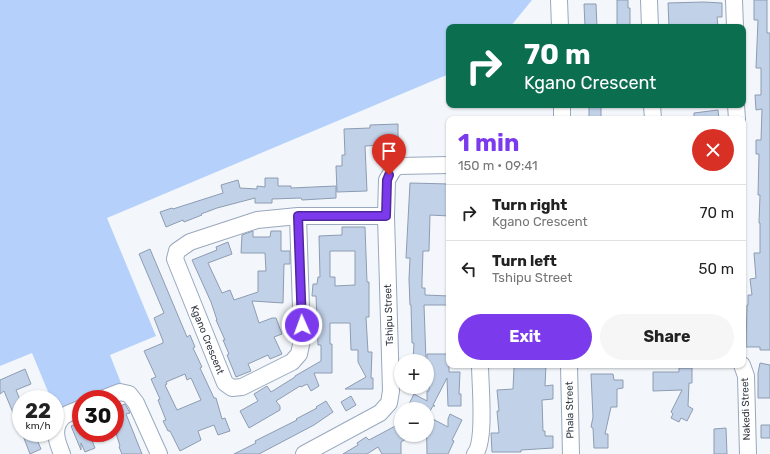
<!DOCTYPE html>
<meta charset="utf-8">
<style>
body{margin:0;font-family:Rubik,sans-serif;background:#f6f6f6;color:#222;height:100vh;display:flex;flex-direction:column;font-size:15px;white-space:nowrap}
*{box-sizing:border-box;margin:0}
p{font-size:13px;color:#767676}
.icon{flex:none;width:22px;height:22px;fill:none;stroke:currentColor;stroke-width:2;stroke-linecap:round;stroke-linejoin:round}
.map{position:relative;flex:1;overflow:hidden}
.sheet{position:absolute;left:446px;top:116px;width:300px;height:252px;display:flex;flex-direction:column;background:#fff;border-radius:8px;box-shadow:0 1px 3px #0004}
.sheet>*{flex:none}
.top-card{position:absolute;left:446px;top:24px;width:300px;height:84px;border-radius:8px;box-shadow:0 1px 3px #0004;background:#0b6e4f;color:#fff;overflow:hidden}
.buttons{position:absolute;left:394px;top:354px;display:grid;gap:8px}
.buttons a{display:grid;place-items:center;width:40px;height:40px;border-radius:50%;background:#fff;box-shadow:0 1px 3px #0004;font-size:20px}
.speed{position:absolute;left:12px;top:390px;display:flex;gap:8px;font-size:20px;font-weight:700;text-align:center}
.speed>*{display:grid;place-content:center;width:52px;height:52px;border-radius:50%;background:#fff;box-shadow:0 1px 3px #0004;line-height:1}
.speed small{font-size:10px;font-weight:400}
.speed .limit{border:6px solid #d22;background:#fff;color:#111}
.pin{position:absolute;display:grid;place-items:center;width:34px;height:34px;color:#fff;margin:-41px -17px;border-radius:50% 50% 50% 0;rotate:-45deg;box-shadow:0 0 4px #0007}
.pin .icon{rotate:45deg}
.me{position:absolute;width:44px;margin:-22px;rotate:358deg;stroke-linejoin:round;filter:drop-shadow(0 0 3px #0008)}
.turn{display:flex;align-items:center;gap:14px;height:84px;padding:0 12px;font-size:18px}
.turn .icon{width:52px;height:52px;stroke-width:2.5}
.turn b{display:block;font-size:28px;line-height:34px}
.round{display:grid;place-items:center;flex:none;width:42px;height:42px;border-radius:21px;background:#f6f6f6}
.head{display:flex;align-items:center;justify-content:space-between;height:68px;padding:0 12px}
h1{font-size:24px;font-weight:700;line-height:30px;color:#7c3aed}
.cta{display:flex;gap:8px;margin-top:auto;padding:8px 12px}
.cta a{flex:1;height:46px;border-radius:24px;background:#7c3aed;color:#fff;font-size:16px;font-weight:700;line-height:46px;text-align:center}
.cta a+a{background:#f6f6f6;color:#222}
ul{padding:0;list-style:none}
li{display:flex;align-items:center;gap:12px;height:56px;padding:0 12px;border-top:1px solid #e0e0e0}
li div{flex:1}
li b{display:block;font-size:15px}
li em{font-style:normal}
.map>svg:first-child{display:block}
.green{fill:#b5d1fb}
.building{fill:#c1d1e8;stroke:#8d9cb2;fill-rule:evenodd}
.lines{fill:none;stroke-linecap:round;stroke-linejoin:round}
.minor-casing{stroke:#99a8be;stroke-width:18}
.minor{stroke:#fff;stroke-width:16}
.route-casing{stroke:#51269a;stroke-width:10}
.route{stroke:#7c3aed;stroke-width:7}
.labels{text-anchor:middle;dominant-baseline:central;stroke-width:4;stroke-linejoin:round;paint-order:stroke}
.street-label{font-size:10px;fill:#313841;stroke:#fff}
</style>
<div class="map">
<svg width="770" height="454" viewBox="0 0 770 454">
<rect width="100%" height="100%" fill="#f3f7fb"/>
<path class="green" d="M0 0H532L510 27H449V74L107 218 156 336 110 355 121 383 56 410 55 399H51L32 353 0 366Z"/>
<path class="building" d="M617 0H628V8H630V27H617Z
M754 0H767V33H770V350H760V347H746L747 305H748V295H752L750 279 756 278 754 253H760V223H759L760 195H758L759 154H756V140H761L762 109 756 110 755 95H761V68H756L758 20H754Z
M704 2 722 3V17H717L718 27H702V25L669 27 668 3Z
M584 4H596L597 27H585Z
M589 105H601V119H589Z
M718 110 719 119H694V113Z
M398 124V152H385V145L365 146 367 191 337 192 336 166H342V155H345L344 129 370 128V125Z
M265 178H278V186H291V188L336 186V198L302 200 301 198 272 199V203H255V198L217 208 201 214 202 215 184 222 183 220 166 227 160 212 172 208 173 209 223 193 221 185 238 180 240 188 257 189V186L265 187Z
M410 183 449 184V216L430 215 429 251H423L422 281V288H425V295L449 296V305H424L426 361H413L414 343H412L411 305H410L409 279 410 258H406Z
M342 227H365L367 282H369V317H366L368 352H372L371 378H373V389H345L366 377 358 362V350H351L350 323H330V344H332V373H314L319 386 311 391 307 384 301 387 300 386 276 401 280 406V410L249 428 240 411 258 401 254 394 267 386 271 392 295 377V376L321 361V345H318L316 296H312L313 284H317L318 277H320L319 236 342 235ZM330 251H355V285L335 286V277H330Z
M253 231V237H270L271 231H281V251H290V264H284L283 303 252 301 259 323 272 318H276L282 334 274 337 282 354 270 359 268 355 248 364 251 371 236 377 227 355 229 354 223 340H225L216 320H217L211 302 192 260 217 250 216 247 228 242 232 254 208 263 222 293 230 290 234 300 258 292V271H266L265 253H241L242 235Z
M150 249 187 337 190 335 195 347 193 348 202 367 200 368 214 398H216L222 419 225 418 230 431 218 435 214 425 198 431 201 440 180 451 170 431H168L163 421 166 420 158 400 160 399 151 379 156 377 144 351 163 343V341L154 318 164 313 139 254ZM185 374 187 380 191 378 201 400 177 410 165 385 167 384 166 382Z
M427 354H449V372H460L459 394H461V406H448L447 378 433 405 435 406H433L427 416 448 427V419L450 414 462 420 452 440 454 441 448 454H427L426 406H408L414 394 427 401V391H429V367H427Z
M760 363 770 365V398H758V373Z
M532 365H546L545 386 553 385V399L542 400 543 431H545V436H553V448L521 450V452H492L491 433H499L497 411H499L497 390 513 389 514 367H532Z
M679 368H692V383H689L688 406 693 409 687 421 681 418 679 422 671 418 673 414 671 412 682 390 653 391V372H679Z
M25 369 31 384 16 390 21 402V432L4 391 0 394V380Z
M591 374H613L614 380H623V388L617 389V407H611L605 434H608V448H594L593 428 591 427 593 417Z
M351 396 356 405 346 411 341 402Z
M326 401 333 412 314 425 259 454H234L256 443 255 441 297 420 296 419 317 408 316 407Z
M125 404 130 413 126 414 142 454H122L119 447 120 446 116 433H118L115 426V408Z
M81 422V433H89L95 448 85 452 81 443V450L71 426Z
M401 423V435H412L401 442V454H382L378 447 367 454H343L358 445 357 443 366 437 369 440Z
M761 425H770V438H761Z
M726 428 727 454H714V429Z
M22 433H34L41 449 30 454Z"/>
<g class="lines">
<defs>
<path id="minor" d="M559 0 560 27
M649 0 650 27
M734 0 735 27
M562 105V119
M652 105 653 119
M736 105 737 119
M298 216 302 340 299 354 292 362 242 387 232 388 225 383 179 269 175 259 177 251 190 242 257 220 298 216H386
M569 365 571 454
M742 365 746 376 748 454
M102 399 120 392 129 394 136 403 159 454
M62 454C57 442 51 427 64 416 68 413 76 411 81 408
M304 454 380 413 389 403 391 391 386 216 387 180 393 170 398 166 449 165
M475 454C486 441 480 383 480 365"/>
</defs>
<use href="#minor" class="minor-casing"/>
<use href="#minor" class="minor"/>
</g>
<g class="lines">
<defs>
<path id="route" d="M302 325 298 216H386L387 180 389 175"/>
</defs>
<use href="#route" class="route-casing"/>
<use href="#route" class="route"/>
</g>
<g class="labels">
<g class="street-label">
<text transform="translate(389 315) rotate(-92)">Tshipu Street</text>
<text transform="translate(207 340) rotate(68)">Kgano Crescent</text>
<text transform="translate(746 409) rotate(-92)">Nakedi Street</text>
<text transform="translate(570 410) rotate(-91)">Phala Street</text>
</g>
</g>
</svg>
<div class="buttons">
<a>+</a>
<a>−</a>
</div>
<div class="speed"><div>22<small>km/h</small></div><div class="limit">30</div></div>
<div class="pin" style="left:389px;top:175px;background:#d93025"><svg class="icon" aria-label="arrive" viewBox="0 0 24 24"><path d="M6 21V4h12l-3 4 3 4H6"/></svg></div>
<svg class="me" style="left:302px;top:325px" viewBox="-20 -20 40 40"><circle r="17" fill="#7c3aed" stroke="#fff" stroke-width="3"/><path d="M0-11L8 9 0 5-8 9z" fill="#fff"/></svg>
<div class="top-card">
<div class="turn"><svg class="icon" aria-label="right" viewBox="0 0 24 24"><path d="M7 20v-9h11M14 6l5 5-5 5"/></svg><div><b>70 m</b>Kgano Crescent</div></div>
</div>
<section class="sheet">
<div class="head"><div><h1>1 min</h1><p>150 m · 09:41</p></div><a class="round" style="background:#d93025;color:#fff"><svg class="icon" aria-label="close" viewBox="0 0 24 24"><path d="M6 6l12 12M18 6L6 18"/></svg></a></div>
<ul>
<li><svg class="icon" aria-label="right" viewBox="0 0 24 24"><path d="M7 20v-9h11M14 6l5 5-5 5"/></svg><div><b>Turn right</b><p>Kgano Crescent</p></div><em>70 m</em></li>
<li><svg class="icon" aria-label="left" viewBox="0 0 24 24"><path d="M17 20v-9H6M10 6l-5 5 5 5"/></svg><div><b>Turn left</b><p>Tshipu Street</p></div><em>50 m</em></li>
</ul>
<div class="cta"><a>Exit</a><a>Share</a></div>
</section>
</div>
